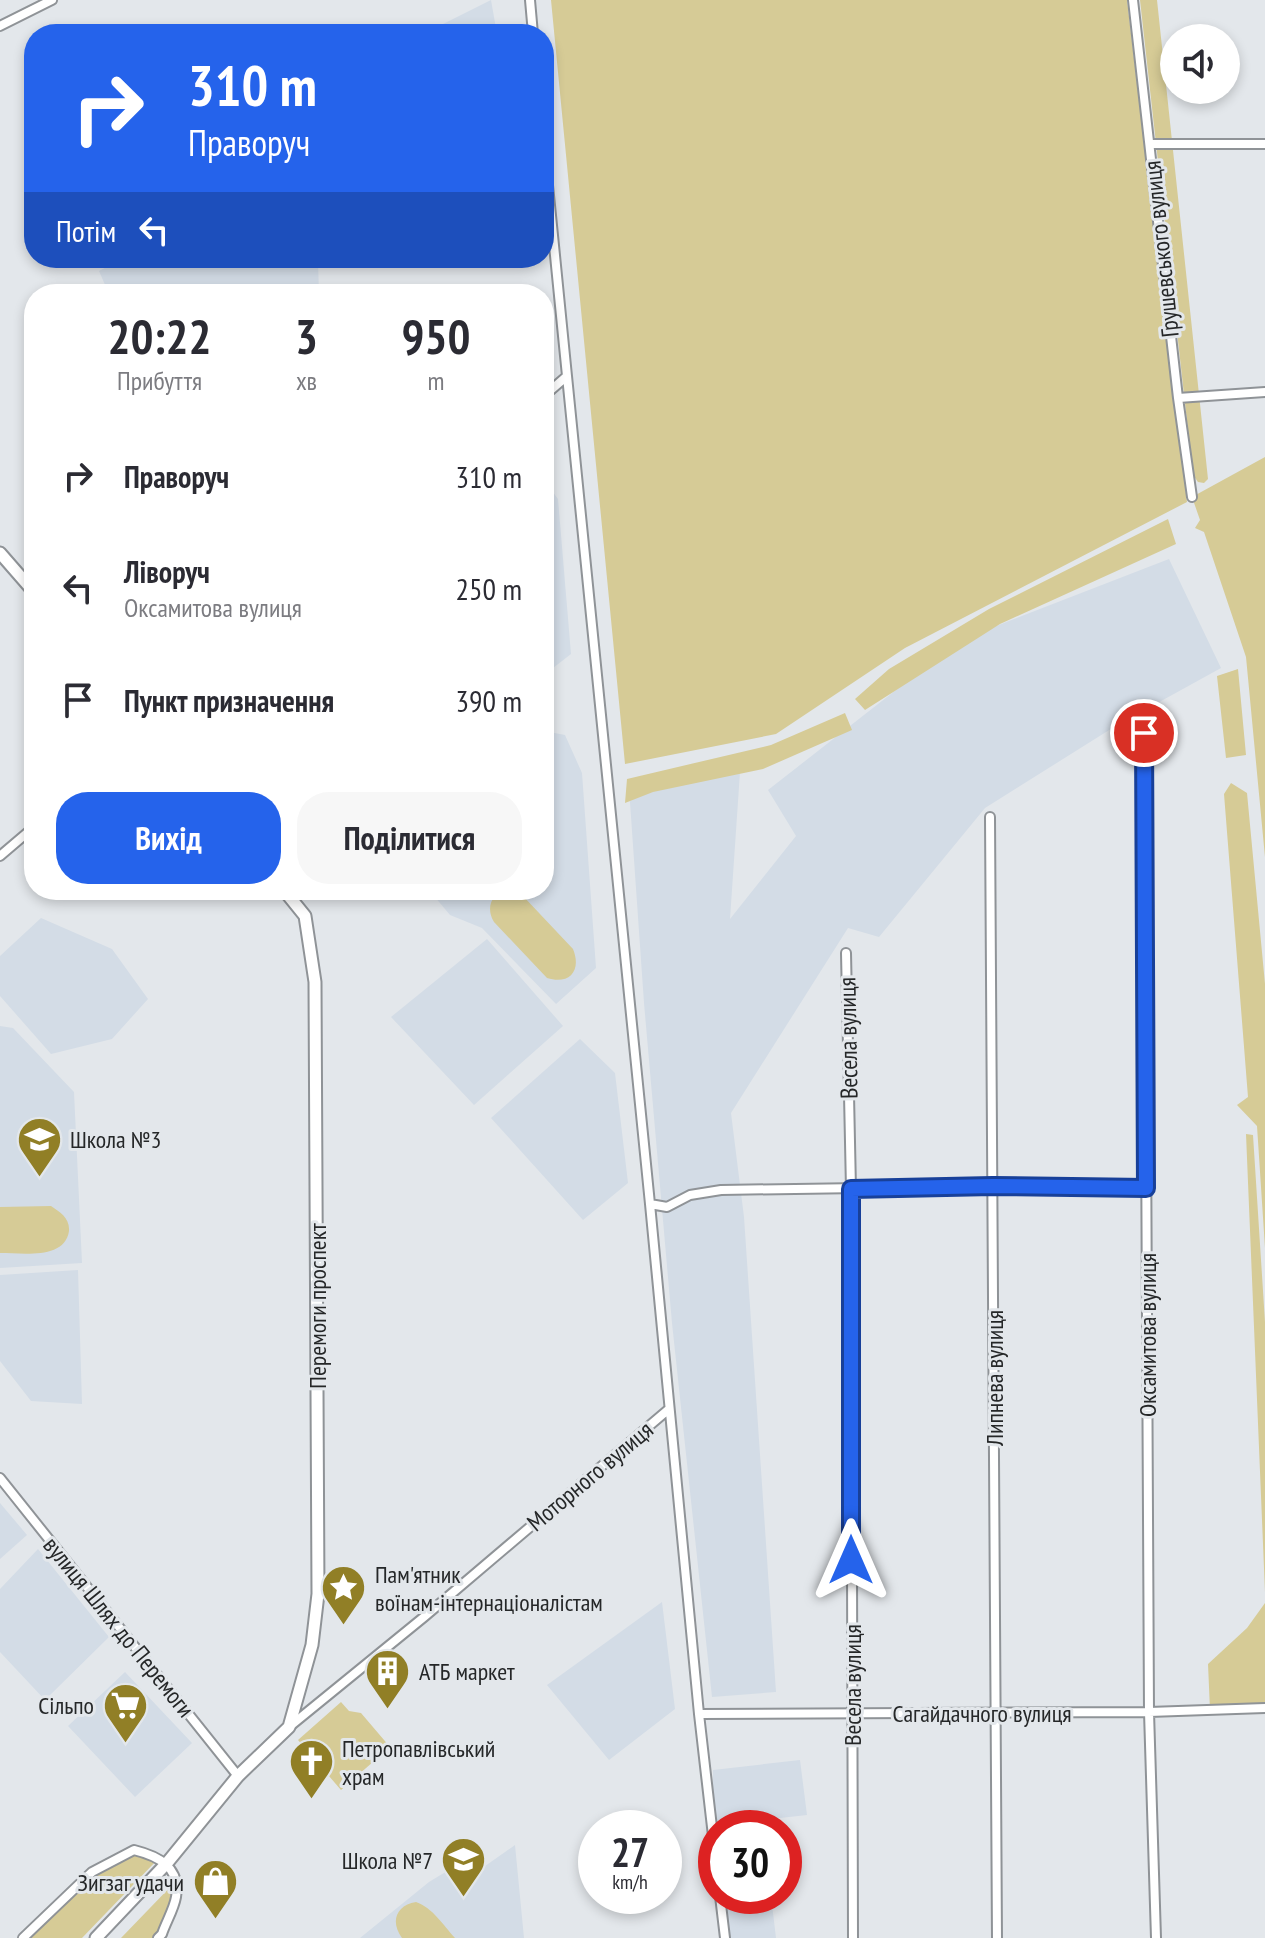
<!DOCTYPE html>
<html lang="uk">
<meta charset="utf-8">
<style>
body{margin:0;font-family:"PT Sans Narrow",sans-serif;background:#f7f7f7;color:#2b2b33;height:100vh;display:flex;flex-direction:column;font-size:30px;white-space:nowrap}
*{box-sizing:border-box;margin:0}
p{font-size:26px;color:#7c7c81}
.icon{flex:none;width:44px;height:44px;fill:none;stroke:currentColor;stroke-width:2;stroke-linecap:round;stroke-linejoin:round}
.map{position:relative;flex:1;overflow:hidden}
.side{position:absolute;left:24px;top:284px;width:530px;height:616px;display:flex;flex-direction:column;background:#fff;border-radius:32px;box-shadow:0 4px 12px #0003}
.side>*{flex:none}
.guide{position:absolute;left:24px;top:24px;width:530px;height:244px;border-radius:32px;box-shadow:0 4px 12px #0003;background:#2563eb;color:#fff;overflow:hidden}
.controls{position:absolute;left:1160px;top:24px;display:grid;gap:16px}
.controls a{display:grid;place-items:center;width:80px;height:80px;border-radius:50%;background:#fff;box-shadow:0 4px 12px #0003;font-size:40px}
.speed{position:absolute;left:578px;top:1810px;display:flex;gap:16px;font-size:40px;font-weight:700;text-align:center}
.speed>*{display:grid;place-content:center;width:104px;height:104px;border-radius:50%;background:#fff;box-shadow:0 4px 12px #0003;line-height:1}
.speed small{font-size:20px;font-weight:400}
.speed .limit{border:12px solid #d22;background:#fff;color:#111}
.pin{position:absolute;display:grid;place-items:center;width:68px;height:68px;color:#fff;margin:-34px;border:4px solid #fff;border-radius:50%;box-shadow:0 2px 8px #0007}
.me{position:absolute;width:88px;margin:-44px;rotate:0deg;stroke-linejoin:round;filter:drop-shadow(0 0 6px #0008)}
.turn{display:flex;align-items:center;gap:28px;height:168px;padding:0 32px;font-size:36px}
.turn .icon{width:104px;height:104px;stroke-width:2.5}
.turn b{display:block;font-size:56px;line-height:68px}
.then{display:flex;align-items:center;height:76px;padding:0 32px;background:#0003;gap:16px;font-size:30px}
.eta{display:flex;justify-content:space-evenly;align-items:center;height:136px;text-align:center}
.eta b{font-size:48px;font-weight:800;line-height:56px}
.primary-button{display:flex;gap:16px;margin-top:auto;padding:16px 32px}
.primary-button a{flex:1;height:92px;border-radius:32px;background:#2563eb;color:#fff;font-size:32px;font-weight:800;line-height:92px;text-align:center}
.primary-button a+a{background:#f7f7f7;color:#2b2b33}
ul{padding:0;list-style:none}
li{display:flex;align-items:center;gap:24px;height:112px;padding:0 32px}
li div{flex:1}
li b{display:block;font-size:30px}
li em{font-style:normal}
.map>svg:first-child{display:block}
.built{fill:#d3dce6}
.green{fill:#d6cb96}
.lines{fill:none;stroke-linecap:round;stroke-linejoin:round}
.street-casing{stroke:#8f9397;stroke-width:12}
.secondary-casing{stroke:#8f9397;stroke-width:15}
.street{stroke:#fff;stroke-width:8}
.secondary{stroke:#fff;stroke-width:11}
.route-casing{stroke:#184099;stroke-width:20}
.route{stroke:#2563eb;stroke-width:14}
.labels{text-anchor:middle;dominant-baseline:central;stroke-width:6;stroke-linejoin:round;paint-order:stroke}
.street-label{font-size:24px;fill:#252728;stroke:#e3e7eb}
.poi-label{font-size:24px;fill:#252728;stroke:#e3e7eb;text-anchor:start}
</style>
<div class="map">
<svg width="1265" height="1938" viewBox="0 0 1265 1938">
<rect width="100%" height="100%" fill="#e3e7eb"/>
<path class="built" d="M491 0 497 34H423Z
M124 258H316L318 261 319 294H109L99 271Z
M544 480 558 499 571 654 544 675Z
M1169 559 1221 668 1114 727 985 808 879 937 848 928 731 1113 744 1217 776 1692 712 1697 672 1323 644 1003 629 788 740 772 730 919 796 836 768 790 960 640Z
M544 731 565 735 582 773 596 968 556 1004 482 928 450 915 429 890H544Z
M41 918 112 949 148 999 112 1039 51 1054 0 996V956Z
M487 939 563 1026 474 1105 391 1017Z
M0 1026 13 1028 74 1092 82 1263 0 1268Z
M580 1039 615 1073 628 1183 583 1220 491 1118Z
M78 1270 82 1404 31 1401 0 1361V1275Z
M0 1503 27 1535 0 1559Z
M38 1549 109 1637 45 1700 0 1652V1589Z
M662 1602 675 1709 609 1760 547 1685Z
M125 1672 192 1743 135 1797 68 1726Z
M800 1760 807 1815 762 1820 763 1828H716L712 1825 713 1770Z
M515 1845 524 1938H360L429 1882 452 1868 461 1883Z
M721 1896H771L776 1938H727Z"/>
<path class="green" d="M551 0H1127L1187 502 905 648 776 734 625 764Z
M1140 0H1157L1208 479 1204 483 1198 482 1193 475Z
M1265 457V857L1246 657 1204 532 1195 528 1200 520 1192 497Z
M1168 519 1176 544 1000 624 865 710 855 699 889 669 989 609Z
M1238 669 1246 755 1226 758 1217 676Z
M845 713 852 730 763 769 653 792 625 803 627 779 771 745Z
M1231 783 1247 793 1265 984V1248L1257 1126 1237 1105 1248 1097 1224 794Z
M509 890 517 892 523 896 573 949C582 971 569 985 547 978L494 922C485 907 492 892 509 890Z
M1246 1134 1253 1135 1265 1322V1592Z
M51 1206C60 1212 70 1218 69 1231 65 1260 22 1253 0 1253V1207Z
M1265 1603V1708L1210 1710 1208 1664 1247 1628Z
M341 1702 349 1711 361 1713 390 1747 341 1790 298 1740Z
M134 1850 158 1859 82 1938H23L92 1872Z
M176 1881V1897L158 1938H121Z
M416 1902C433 1908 443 1925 455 1938H402C390 1922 396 1905 416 1902Z"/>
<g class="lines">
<defs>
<path id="street" d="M530 0 533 34
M1133 0 1178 398 1192 497
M0 26 52 0
M1150 144H1265
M544 145 567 376
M544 396 567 376 650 1204 699 1714 716 1862
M1178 398 1265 392
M1144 733 1149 1712 1156 1938
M990 817 997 1938
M0 856 34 827
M846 953 851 1189 853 1938
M650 1204 667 1207 690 1195 721 1190 993 1186 1146 1188
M0 1478 238 1776
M699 1714 1149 1712 1265 1708
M289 1727 424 1617 669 1409
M720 1896 725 1938
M23 1938 92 1872 134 1850C158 1856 181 1867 176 1897 174 1909 166 1922 162 1934L158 1938"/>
<path id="secondary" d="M0 553 34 592
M96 1938 167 1863 238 1776 289 1727 312 1645 318 1594 315 982 305 916 284 890"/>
</defs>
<use href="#street" class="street-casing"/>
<use href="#secondary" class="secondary-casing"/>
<use href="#street" class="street"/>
<use href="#secondary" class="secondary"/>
</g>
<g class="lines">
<defs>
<path id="route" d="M851 1560V1189L993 1186 1146 1188 1144 733"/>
</defs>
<use href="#route" class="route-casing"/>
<use href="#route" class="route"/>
</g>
<defs>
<symbol id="school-pin" viewBox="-11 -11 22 30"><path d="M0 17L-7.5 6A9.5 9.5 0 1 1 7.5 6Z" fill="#917f26" stroke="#e3e7eb"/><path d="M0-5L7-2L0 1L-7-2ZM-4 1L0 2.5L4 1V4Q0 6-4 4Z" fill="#fff"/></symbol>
<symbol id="sight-pin" viewBox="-11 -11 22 30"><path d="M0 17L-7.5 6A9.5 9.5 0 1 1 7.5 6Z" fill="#917f26" stroke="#e3e7eb"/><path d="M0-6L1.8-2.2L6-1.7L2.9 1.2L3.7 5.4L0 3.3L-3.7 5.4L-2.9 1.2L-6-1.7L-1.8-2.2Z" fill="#fff"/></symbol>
<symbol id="building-pin" viewBox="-11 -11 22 30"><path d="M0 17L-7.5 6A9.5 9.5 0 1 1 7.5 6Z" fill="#917f26" stroke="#e3e7eb"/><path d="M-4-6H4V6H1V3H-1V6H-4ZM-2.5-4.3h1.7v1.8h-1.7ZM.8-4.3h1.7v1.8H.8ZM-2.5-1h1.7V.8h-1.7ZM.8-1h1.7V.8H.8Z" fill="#fff"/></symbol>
<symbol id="supermarket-pin" viewBox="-11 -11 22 30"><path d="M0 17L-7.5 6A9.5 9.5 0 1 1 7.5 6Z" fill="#917f26" stroke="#e3e7eb"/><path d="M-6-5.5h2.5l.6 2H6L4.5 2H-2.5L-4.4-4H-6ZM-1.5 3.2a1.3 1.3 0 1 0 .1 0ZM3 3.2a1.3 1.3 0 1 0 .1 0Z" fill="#fff"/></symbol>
<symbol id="church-pin" viewBox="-11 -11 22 30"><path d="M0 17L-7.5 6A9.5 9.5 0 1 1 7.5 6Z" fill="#917f26" stroke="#e3e7eb"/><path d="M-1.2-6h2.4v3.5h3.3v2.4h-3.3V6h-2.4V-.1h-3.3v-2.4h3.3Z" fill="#fff"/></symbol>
<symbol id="shop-pin" viewBox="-11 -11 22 30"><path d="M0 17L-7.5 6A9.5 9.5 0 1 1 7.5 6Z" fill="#917f26" stroke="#e3e7eb"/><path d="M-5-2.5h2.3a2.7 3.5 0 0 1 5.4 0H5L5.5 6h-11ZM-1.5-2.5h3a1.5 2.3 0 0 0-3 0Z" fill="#fff"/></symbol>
</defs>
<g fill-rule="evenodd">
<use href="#school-pin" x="14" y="1114" width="51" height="69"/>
<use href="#sight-pin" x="318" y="1562" width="51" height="69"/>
<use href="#building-pin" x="362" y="1646" width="51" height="69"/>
<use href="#supermarket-pin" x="100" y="1680" width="51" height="69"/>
<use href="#church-pin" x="286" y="1736" width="51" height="69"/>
<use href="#school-pin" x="438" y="1834" width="51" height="69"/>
<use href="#shop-pin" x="190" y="1856" width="51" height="69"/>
</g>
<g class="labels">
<g class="street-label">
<text transform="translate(1161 249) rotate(-96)">Грушевського вулиця</text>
<text transform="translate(848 1038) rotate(-91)">Весела вулиця</text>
<text transform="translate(317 1306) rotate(-90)">Перемоги проспект</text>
<text transform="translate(1147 1335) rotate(-90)">Оксамитова вулиця</text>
<text transform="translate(994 1378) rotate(-90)">Липнева вулиця</text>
<text transform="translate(590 1476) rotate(-40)">Моторного вулиця</text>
<text transform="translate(119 1627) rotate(51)">вулиця Шлях до Перемоги</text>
<text transform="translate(852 1685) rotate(-90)">Весела вулиця</text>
<text x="982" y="1713">Сагайдачного вулиця</text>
</g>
<g class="poi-label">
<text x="70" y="1139">Школа №3</text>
<text x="375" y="1574">Пам'ятник<tspan x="375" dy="28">воїнам-інтернаціоналістам</tspan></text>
<text x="419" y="1671">АТБ маркет</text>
<text x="94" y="1705" text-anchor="end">Сільпо</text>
<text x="342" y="1748">Петропавлівський<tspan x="342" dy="28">храм</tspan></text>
<text x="433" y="1860" text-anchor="end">Школа №7</text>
<text x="184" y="1882" text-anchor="end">Зигзаг удачи</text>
</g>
</g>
</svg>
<div class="controls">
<a><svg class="icon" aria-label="sound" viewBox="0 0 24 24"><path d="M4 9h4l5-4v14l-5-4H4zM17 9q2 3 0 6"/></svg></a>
</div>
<div class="speed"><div>27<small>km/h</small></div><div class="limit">30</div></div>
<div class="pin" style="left:1144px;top:733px;background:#d93025"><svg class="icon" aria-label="arrive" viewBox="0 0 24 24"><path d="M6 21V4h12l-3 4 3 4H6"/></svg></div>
<svg class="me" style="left:851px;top:1560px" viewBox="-20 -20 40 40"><path d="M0-17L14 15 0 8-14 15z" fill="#2563eb" stroke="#fff" stroke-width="4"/></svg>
<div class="guide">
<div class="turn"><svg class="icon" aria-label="right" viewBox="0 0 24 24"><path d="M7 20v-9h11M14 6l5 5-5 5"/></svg><div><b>310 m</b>Праворуч</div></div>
<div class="then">Потім<svg class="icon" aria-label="left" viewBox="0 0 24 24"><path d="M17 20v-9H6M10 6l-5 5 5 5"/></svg></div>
</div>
<section class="side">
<div class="eta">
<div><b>20:22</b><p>Прибуття</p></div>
<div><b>3</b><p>хв</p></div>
<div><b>950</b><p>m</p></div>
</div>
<ul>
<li><svg class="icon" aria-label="right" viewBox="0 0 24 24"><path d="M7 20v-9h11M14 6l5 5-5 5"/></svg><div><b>Праворуч</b></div><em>310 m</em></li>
<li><svg class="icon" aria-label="left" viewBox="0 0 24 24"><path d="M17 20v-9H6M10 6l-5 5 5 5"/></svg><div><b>Ліворуч</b><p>Оксамитова вулиця</p></div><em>250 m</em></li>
<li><svg class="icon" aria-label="arrive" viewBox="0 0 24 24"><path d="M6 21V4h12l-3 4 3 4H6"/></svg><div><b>Пункт призначення</b></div><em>390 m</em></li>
</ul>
<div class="primary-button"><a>Вихід</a><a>Поділитися</a></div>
</section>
</div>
